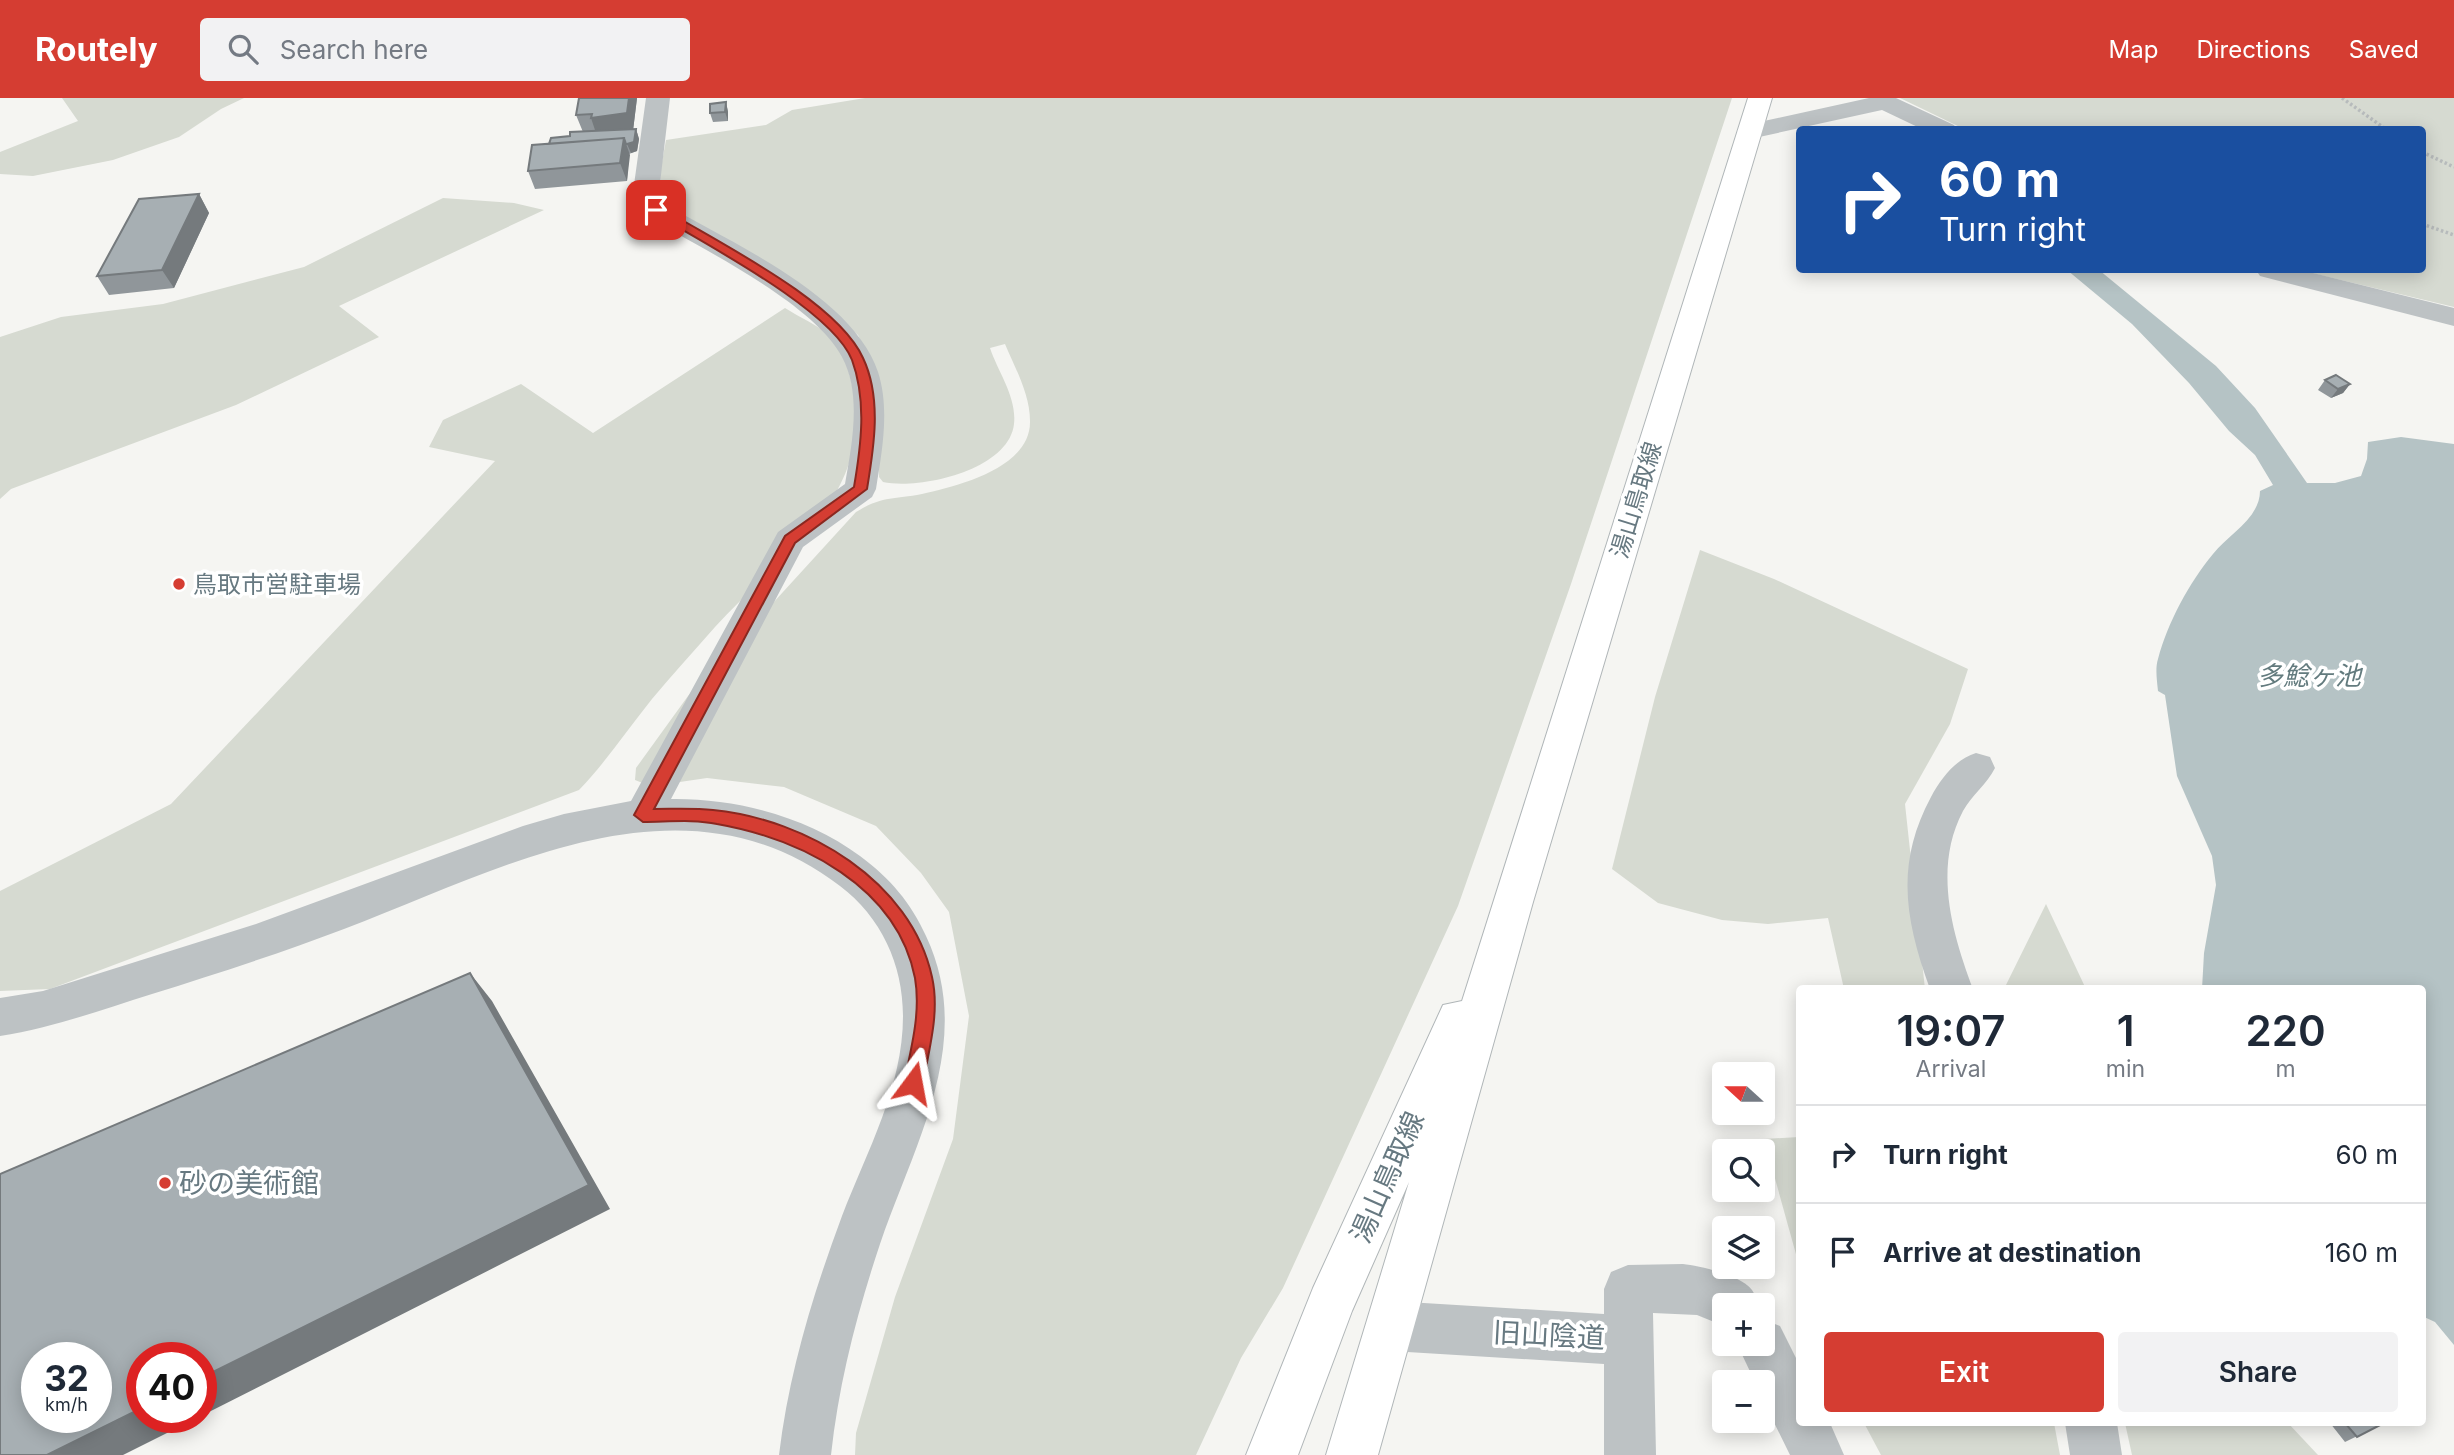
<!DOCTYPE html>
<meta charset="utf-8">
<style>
body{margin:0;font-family:Inter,"Noto Sans JP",sans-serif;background:#f2f2f3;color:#1f2937;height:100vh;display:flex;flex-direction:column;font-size:26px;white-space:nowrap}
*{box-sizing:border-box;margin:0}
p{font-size:23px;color:#747a83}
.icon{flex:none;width:38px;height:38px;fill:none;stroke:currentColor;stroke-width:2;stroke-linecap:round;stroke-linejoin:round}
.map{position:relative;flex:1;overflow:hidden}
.panel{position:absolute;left:1796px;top:887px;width:630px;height:441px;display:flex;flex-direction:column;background:#fff;border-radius:7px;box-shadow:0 4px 18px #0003}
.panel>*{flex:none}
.top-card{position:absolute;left:1796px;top:28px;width:630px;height:147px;border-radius:7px;box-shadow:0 4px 18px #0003;background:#1a4fa0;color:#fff;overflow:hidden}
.needle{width:46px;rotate:291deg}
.buttons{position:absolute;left:1712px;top:964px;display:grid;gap:14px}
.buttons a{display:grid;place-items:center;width:63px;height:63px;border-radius:7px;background:#fff;box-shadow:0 4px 18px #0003;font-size:35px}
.speed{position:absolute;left:21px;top:1244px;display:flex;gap:14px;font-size:35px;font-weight:700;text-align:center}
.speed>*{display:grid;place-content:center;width:91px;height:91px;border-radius:50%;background:#fff;box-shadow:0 4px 18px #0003;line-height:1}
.speed small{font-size:18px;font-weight:400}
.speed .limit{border:10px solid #d22;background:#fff;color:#111}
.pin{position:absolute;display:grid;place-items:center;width:60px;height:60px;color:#fff;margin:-30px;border-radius:14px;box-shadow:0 4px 10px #0006}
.me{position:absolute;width:77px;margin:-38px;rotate:13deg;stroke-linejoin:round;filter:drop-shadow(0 0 5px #0008)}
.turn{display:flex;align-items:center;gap:24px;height:147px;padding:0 28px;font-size:32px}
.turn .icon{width:91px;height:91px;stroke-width:2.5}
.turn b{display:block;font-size:49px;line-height:60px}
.eta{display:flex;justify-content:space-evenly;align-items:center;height:119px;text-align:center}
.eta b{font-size:42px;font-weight:600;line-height:49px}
.button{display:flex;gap:14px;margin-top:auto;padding:14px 28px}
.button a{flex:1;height:80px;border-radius:7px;background:#d53d32;color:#fff;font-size:28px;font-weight:600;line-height:80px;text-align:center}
.button a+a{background:#f2f2f3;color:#1f2937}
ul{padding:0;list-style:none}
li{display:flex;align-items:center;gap:21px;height:98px;padding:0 28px;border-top:2px solid #e0e1e3}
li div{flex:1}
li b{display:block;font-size:26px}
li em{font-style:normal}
header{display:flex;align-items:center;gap:42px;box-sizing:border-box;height:98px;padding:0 35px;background:#d53d32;color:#fff}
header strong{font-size:33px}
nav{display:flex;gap:38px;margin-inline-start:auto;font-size:24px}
.search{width:490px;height:63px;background:#f2f2f3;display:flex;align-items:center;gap:18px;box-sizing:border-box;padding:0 24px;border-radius:7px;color:#747a83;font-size:26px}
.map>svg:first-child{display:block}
.green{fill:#d6dad1}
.water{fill:#b5c3c5}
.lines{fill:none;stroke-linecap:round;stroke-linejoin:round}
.major-casing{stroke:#b0b6b8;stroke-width:2}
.path{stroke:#b7bbbc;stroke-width:3.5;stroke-dasharray:2.5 2.5;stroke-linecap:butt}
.minor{fill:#bdc2c4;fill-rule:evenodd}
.major{fill:#fff;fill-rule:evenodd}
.wall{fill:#90969a}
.shaded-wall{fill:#757a7d}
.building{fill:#a7afb3;stroke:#757a7d;stroke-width:2;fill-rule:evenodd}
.route{fill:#d53d32;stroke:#8a2820;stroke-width:2}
.poi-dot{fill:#d53d32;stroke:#fff;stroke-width:2.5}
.labels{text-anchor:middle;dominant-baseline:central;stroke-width:7;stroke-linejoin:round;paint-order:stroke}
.street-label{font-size:24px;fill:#677981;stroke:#fff}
.poi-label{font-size:24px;fill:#677981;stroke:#fff;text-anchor:start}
.water-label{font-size:26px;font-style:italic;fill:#637b7e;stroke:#fff}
.near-street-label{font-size:28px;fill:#677981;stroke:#fff}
.near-poi-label{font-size:28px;fill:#677981;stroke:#fff;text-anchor:start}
</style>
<header>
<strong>Routely</strong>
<div class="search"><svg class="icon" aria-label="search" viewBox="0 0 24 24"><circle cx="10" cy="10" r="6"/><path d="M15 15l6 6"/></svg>Search here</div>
<nav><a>Map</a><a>Directions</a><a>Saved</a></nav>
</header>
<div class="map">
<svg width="2454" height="1357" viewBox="0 0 2454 1357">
<rect width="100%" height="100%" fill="#f5f5f2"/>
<path class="green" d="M62 0H244L221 11 179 39 113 62 33 78 0 76V54L78 23Z
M865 0H1732L1571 486 1458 808 1283 1190 1241 1260 1196 1357H855L856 1335 895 1199 953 1041 969 918 949 814 921 775 876 728 784 689 707 680 673 685 645 686 635 682 636 670 688 598 856 414C884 397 893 402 922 396 958 388 1031 370 1030 323 1030 296 1015 270 1005 246L990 250C998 274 1017 299 1014 326 1009 372 920 392 883 384L879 379 878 281 858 237 806 193 669 111C654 89 662 67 666 42L766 27 792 12Z
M1900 0H2454V209L2299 172H2422V32L1964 31Z
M443 100 514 105 544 112 339 208 379 239 236 307 11 391 0 401V239L61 219 163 206 304 169Z
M785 210C799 219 818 227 830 238 844 252 849 273 853 292 875 399 776 461 715 529 694 553 672 577 652 601 627 632 606 664 579 692L50 891 0 893V793L171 706 495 363 429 349 443 322 521 286 593 335Z
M1700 452 1774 481 1968 571 1950 626 1905 706 1925 891H1844L1828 820 1768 826 1722 822 1658 805 1612 771 1655 599Z
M2046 806 2086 891H2004Z
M1799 1039V1167L1764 1041Z
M1864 1325H2054L2060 1357H1881Z
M2125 1325H2288L2318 1357H2132Z"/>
<path class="water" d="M2067 172H2099L2216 268 2255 310 2307 385H2335L2361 378 2367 361 2368 344 2401 339 2454 346V1247L2435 1224 2422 1218V891H2202L2204 855 2216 787 2212 758 2177 678 2165 597 2158 593C2157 583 2155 570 2158 561 2168 524 2189 485 2213 456 2229 436 2260 420 2260 393L2273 387 2255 357 2229 333 2189 285 2132 226Z"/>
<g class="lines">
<defs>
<path id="major" d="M1748 0H1772L1533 804 1378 1357H1326L1409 1084 1352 1213 1298 1357H1246L1313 1190 1443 907 1462 903Z"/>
</defs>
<use href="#major" class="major-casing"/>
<path class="path" d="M2342 0 2387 32
M2422 54 2454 69
M2422 126 2454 137"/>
<path class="minor" d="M646 0H670L659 94 667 107C731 145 853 198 878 274 890 311 882 353 876 391L872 399 803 449 671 701C736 700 808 719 860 758 890 780 911 805 926 838 976 944 914 1046 880 1146 857 1215 839 1284 831 1357H779C789 1274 813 1196 842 1118 867 1053 903 989 903 918 903 866 881 819 840 788 683 668 502 771 344 831 281 855 216 876 152 896 101 912 52 930 0 938V900L43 893 256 826 523 728 564 716 631 703 778 434 845 386C852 346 862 296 842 259 813 204 700 150 646 118L633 94Z
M1869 0H1896L1954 27 1957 32H1924L1882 12 1750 41 1741 38 1737 33 1741 28Z
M2256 172H2301L2454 210V228L2260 178Z
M1976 655 1990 659 1995 670C1987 686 1972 697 1963 713 1933 770 1952 835 1973 891H1930C1905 822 1895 766 1931 699 1941 680 1956 661 1976 655Z
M1683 1166C1700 1168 1741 1177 1752 1192 1755 1196 1757 1203 1758 1208H1724V1228L1697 1217 1653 1215 1656 1357H1604V1266L1391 1253 1373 1246 1366 1228 1373 1210 1391 1203 1604 1216V1191L1611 1174 1628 1167Z
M1762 1221 1780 1228 1799 1266V1325H1830L1844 1357H1790L1762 1300V1284H1755L1737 1246H1762Z
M2065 1325H2117L2122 1357H2070Z"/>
<use href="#major" class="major"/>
</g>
<path class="wall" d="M579 0H637L633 32 636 31 639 41 637 53 629 56 627 83 535 91 528 73 549 46 583 34 576 17Z
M726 4 728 14V23L713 24 710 15Z
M199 96 209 115 174 190 109 197 97 178Z
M2325 282 2350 286 2343 295 2331 300 2318 292Z
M2330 1325H2384L2345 1344Z"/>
<path class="shaded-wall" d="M629 0H637L633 33 597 38 591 20Z
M726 4 728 14V23L725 14Z
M636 31 639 41 637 53 631 55 627 46Z
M624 40 630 57 627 83 620 65Z
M199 96 209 115 174 190 162 172Z
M2350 286 2343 295 2331 300 2338 291Z
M470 875 492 903 610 1111 201 1318V1280Z
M142 1310V1320H197L123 1357H47Z"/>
<path class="building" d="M579 0H629L627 15 591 20 592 16 576 17Z
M726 4 725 14 710 15V6Z
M636 31 634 44 627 46H626L624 40 549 46 551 40 570 38V34Z
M624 40 620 65 528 73 532 47Z
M199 96 162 172 97 178 139 101Z
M2336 277 2350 286 2338 291 2325 282Z
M470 875 589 1087 201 1280V1260H142V1310L47 1357H0V1076ZM37 1260H96V1320H37Z
M2345 1325H2384L2357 1339Z"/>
<path class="route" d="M652 109H660C715 143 837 202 863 260 882 300 874 349 867 391L795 445 654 711C674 711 694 710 713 712 806 721 911 783 932 879 940 914 929 951 923 985L920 991 913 994 907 991 904 985C911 951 921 915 915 880 897 788 801 741 717 726 694 721 667 724 643 724L634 717 785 438 854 389C861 348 867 303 852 262 832 211 701 144 652 114Z"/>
<g class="poi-dot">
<circle cx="179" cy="486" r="7"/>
<circle cx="165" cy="1085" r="7"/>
</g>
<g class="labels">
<g class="street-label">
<text transform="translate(1636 402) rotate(-73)">湯山鳥取線</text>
</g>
<g class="poi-label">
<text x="193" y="486">鳥取市営駐車場</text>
</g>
<g class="water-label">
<text x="2309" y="577">多鯰ヶ池</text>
</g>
<g class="near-street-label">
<text transform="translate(1387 1079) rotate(-66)">湯山鳥取線</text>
<text transform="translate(1549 1237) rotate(3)">旧山陰道</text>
</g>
<g class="near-poi-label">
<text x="179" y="1085">砂の美術館</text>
</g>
</g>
</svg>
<div class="buttons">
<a><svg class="needle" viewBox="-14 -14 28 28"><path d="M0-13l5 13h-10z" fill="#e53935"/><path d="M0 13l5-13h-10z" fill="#747a83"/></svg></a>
<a><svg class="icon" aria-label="search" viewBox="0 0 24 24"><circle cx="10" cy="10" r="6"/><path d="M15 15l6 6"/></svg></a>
<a><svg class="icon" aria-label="layers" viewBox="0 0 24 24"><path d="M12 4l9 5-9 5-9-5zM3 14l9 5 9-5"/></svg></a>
<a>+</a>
<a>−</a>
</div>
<div class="speed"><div>32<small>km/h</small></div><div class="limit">40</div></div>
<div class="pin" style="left:656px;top:112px;background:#d93025"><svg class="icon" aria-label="arrive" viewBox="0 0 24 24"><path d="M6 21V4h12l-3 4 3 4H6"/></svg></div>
<svg class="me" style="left:913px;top:985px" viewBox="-20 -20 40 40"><path d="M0-17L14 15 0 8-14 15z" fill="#d53d32" stroke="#fff" stroke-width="4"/></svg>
<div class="top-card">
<div class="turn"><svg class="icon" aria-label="right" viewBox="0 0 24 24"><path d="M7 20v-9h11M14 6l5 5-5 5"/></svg><div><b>60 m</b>Turn right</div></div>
</div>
<section class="panel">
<div class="eta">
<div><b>19:07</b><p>Arrival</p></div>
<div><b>1</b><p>min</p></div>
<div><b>220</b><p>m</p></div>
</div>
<ul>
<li><svg class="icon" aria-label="right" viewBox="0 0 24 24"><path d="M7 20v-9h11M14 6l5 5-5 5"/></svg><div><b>Turn right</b></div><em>60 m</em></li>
<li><svg class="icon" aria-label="arrive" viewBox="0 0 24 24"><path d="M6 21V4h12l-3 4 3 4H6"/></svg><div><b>Arrive at destination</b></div><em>160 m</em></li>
</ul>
<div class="button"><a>Exit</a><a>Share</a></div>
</section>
</div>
